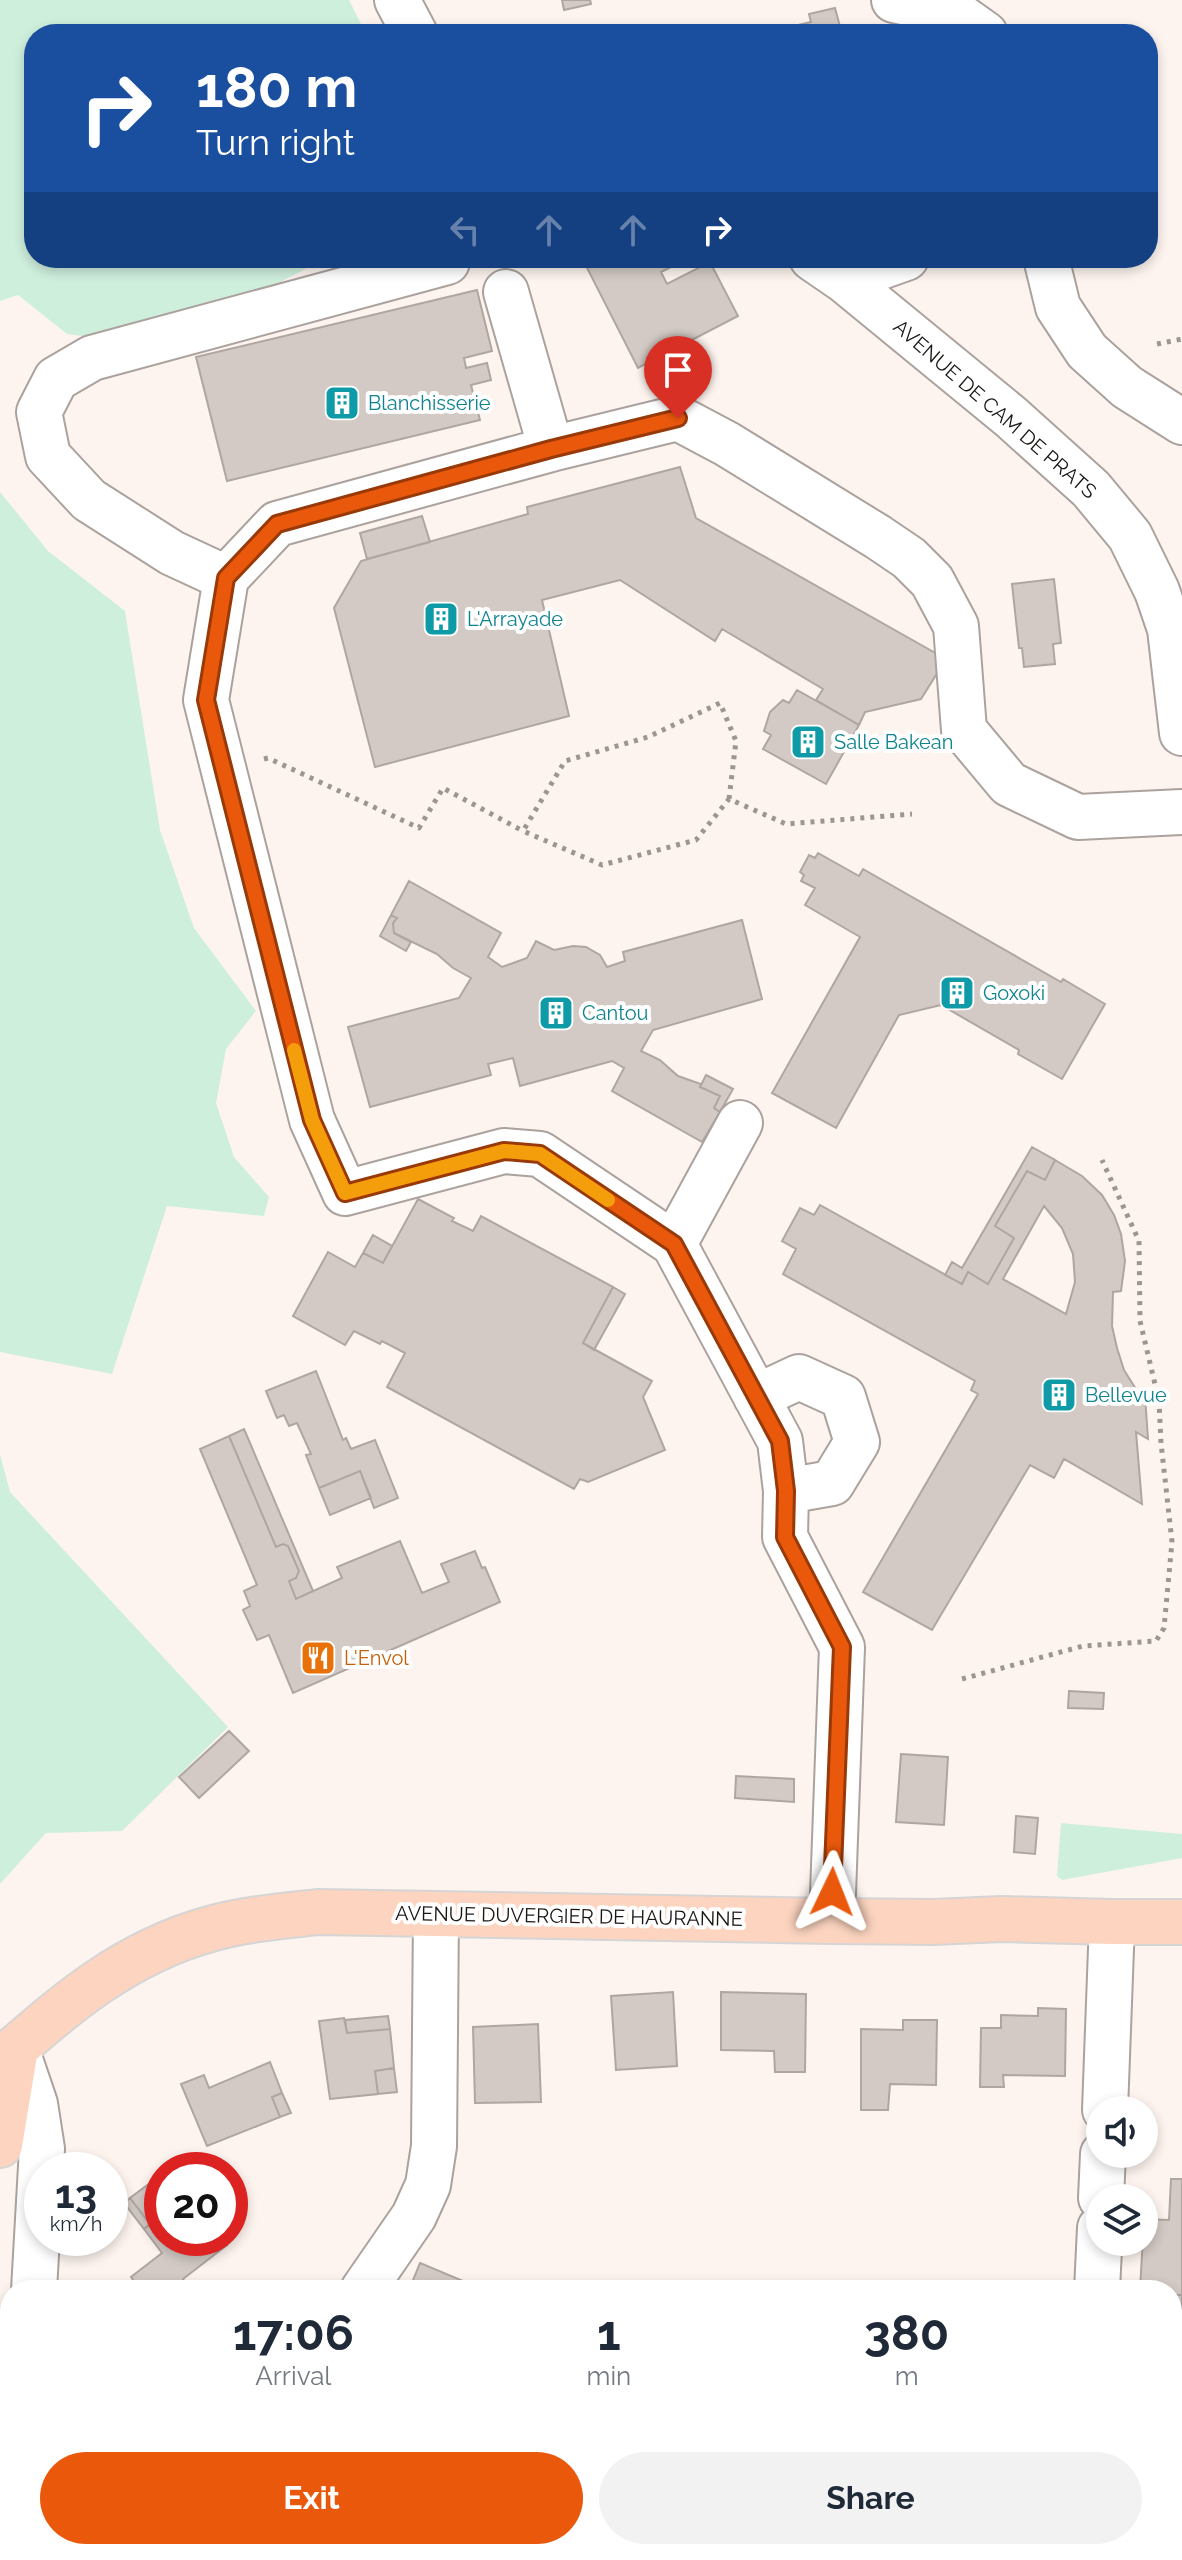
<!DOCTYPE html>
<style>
body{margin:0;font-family:Raleway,sans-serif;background:#f2f2f3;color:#1f2937;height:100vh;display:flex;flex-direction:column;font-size:30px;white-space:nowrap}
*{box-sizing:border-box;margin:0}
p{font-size:26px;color:#747a83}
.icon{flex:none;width:44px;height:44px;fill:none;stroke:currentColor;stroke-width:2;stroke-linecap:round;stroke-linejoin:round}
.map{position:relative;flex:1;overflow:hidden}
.sheet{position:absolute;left:0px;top:2280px;width:1182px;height:280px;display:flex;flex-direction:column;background:#fff;border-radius:32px 32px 0 0;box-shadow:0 4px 12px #0003}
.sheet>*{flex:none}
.hud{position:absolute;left:24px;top:24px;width:1134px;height:244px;border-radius:32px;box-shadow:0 4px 12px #0003;background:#1a4fa0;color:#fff;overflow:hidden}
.tools{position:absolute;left:1086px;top:2096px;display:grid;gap:16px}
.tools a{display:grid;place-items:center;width:72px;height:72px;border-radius:50%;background:#fff;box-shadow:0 4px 12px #0003;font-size:40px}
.speed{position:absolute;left:24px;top:2152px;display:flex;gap:16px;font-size:40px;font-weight:700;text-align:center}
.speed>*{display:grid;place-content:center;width:104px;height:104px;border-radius:50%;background:#fff;box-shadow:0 4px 12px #0003;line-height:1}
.speed small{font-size:20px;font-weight:400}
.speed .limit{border:12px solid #d22;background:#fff;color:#111}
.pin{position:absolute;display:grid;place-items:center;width:68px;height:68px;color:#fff;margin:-82px -34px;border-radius:50% 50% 50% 0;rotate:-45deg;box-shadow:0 0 8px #0007}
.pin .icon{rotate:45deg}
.me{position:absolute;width:88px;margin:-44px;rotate:2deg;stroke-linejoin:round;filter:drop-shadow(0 0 6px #0008)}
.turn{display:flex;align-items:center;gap:28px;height:168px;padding:0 40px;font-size:36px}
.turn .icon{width:104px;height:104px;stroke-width:2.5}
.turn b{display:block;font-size:56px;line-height:68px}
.lanes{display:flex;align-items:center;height:76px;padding:0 40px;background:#0003;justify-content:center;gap:40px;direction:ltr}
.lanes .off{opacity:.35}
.eta{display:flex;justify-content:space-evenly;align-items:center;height:136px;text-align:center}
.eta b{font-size:48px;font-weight:700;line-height:56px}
.cta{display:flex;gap:16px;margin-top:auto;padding:16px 40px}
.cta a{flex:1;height:92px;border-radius:48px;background:#ea580c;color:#fff;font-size:32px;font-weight:700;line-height:92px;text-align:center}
.cta a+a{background:#f2f2f3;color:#1f2937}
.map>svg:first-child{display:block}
.green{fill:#cfefdd}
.building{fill:#d3cac5;stroke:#afa6a2;stroke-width:2;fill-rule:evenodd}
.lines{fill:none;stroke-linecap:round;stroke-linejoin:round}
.minor-casing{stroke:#aba29e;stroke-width:48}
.major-casing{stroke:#d6d5d5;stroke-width:48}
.path{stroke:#9c9692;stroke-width:5;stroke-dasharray:4 6;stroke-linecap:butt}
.minor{stroke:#fff;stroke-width:44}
.major{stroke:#fcd4bf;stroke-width:44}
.route-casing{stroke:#983908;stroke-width:20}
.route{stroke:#ea580c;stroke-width:14}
.slow{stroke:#f59e0b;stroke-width:14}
.labels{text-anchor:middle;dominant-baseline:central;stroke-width:8;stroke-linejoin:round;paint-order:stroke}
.culture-label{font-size:20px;fill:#0d838f;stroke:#fff;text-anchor:start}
.street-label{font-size:20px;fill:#191614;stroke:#fff}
.food-label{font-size:20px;fill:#c56008;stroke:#fff;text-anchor:start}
</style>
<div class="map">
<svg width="1182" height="2560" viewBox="0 0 1182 2560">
<rect width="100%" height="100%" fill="#fdf4ef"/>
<path class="green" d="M0 0H349L366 34H34V258H326L258 294 106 339 67 334 18 295 0 301Z
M0 492 48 551 125 611 160 830 194 928 256 1011 226 1049 216 1103 234 1157 269 1197 264 1216 167 1206 112 1374 0 1352Z
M0 1454 10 1492 228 1727 122 1831 46 1833 0 1884Z
M1061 1823 1182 1834V1858L1062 1880 1057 1876Z
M472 2550H600L598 2560H463Z"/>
<path class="building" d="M562 0H590L591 4 564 10Z
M835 8 842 34H760L811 22 809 14Z
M582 258H669L673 266 661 272 667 284 710 262 738 316 638 368Z
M477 290 492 351 464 358 466 368 487 363 491 380 471 385 480 420 227 481 196 357Z
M680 467 696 518 946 659 921 699 865 712 859 725 816 700 823 689 722 629 715 641 620 580 542 600 569 716 375 767 334 608 361 561 528 514 527 507Z
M422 516 430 542 367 559 360 533Z
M1054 579 1061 643 1053 644 1055 664 1024 667 1022 648H1019L1012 584Z
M797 690 859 725 826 784 763 749 771 735 764 731 770 712 783 700 789 703Z
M818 853 859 876 863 869 1061 982 1063 979 1105 1004 1062 1079 1018 1054 1019 1050 941 1005 899 1015 836 1128 772 1093 860 937 805 905 815 888 801 881 804 875 800 872 809 855 815 858Z
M409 881 501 933 488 957 502 967 527 958 536 941 554 950 573 946 586 947 600 955 607 967 625 961 623 952 742 920 762 999 653 1030 641 1051 660 1060 678 1076 701 1084 700 1087 720 1096 714 1108 720 1112 702 1142 612 1091 624 1068 612 1061 520 1086 513 1058 488 1064 491 1075 370 1107 348 1027 459 998 471 978 453 968 437 954 394 933 393 923 397 918 391 915Z
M391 915 397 918 393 923 394 933 411 942 406 951 380 936Z
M706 1075 733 1089 720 1112 714 1108 720 1096 700 1087Z
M1032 1147 1055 1160 1045 1180 1027 1171 995 1226 1014 1238 988 1284 968 1272 962 1284 945 1275 952 1262 962 1268Z
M1055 1160 1082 1176 1102 1195 1114 1215 1121 1234 1125 1261 1121 1291 1113 1292 1112 1326 1117 1348 1124 1370 1141 1397 1145 1396 1148 1439 1136 1432 1142 1504 1064 1459 1054 1478 1030 1465 932 1630 863 1592 978 1394 971 1390 975 1381 783 1274 796 1249 782 1241 800 1208 814 1215 820 1205 962 1284 968 1272 988 1284 1014 1238 995 1226 1027 1171 1045 1180ZM1044 1206 1062 1228 1073 1254 1075 1282 1066 1314 1003 1279Z
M418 1199 454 1218 452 1221 473 1231 481 1216 613 1287 583 1343 652 1381 643 1397 665 1450 588 1482 580 1479 574 1489 387 1387 405 1353 382 1341 380 1344 354 1331 345 1345 293 1316 328 1252 355 1267 363 1253 383 1263Z
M373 1235 392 1246 383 1263 363 1253Z
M613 1287 625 1294 594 1350 583 1343Z
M316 1371 343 1440 346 1438 351 1449 375 1440 398 1498 374 1508 360 1471 319 1488 306 1455 311 1454 297 1423 289 1426 284 1415 277 1418 266 1391Z
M244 1429 313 1591 296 1599 289 1581 296 1578 299 1571 288 1546 283 1544 276 1547 229 1436Z
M229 1436 276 1547 283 1544 288 1546 299 1571 296 1578 289 1581 296 1599 342 1578 337 1567 400 1541 422 1593 449 1582 441 1564 475 1551 482 1568 485 1567 500 1602 293 1693 269 1635 257 1640 243 1610 250 1606 244 1591 257 1585 200 1449Z
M360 1471 371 1498 330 1515 319 1488Z
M1069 1691 1104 1693 1103 1709 1068 1708Z
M229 1731 249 1751 199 1798 179 1777Z
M901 1754 948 1757 944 1825 896 1822Z
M736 1776 794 1779V1802L735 1798Z
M1016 1816 1038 1818 1035 1854 1014 1852Z
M673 1992 677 2066 616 2070 611 1996Z
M721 1992 806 1994 805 2072H775L774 2051 721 2050Z
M1038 2008 1066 2009 1065 2076 1003 2075 1004 2087H980L981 2028H1001V2015L1038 2016Z
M388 2016 390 2029 347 2033 345 2020Z
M344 2018 347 2033 390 2029 394 2068 375 2071 378 2094 330 2099 319 2021Z
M903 2020H937L936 2085 890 2084 888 2110H861V2029L903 2030Z
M538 2024 541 2102 475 2103 473 2027Z
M270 2062 282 2093 272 2097 280 2117 207 2146 181 2084 204 2075 209 2088Z
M394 2068 397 2092 378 2094 375 2071Z
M282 2093 291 2113 280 2117 272 2097Z
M162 2174V2238H222L227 2245 183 2279 186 2285 179 2290H140L131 2277 162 2253 144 2229 150 2224 130 2198Z
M1171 2179H1182V2295H1172V2290H1140L1144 2219 1169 2220Z
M130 2198 150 2224 144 2229 124 2203Z
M420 2263 482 2289 409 2290Z
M1172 2295H1182V2311H1172Z
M3 2529 10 2532V2550H33L29 2560H0V2537Z
M105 2550H125L131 2554 127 2560H99Z
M125 2550H151L147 2560H142Z"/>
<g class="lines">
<defs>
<path id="minor" d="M397 0 415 34
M894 0 957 14 985 34
M812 258 844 280 1011 417 1091 489 1130 536 1157 591 1170 629 1182 733
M1046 258 1058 307 1087 351 1127 387 1182 422
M844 280 906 258
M506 292 551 449
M226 578 172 553 89 500 48 456 39 412 56 379 92 358 447 262
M674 1244 740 1123
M756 1397 799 1377 843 1397 857 1442 832 1483 786 1491
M832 1921 842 1647 785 1537 786 1491 780 1441 674 1244 540 1154 504 1151 345 1193 312 1120 206 700 226 578 277 524 551 449 678 418 727 444 878 537 909 558 932 581 956 626 964 730 1009 784 1078 817 1182 812
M16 2048 35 2104 42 2149 34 2290
M1105 2110 1112 1922
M1101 2198 1103 2154
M363 2290 414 2216 428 2185 434 2146 436 1914
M1097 2290 1100 2228
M0 2474 10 2446
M253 2560 258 2550
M696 2560 698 2550"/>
<path id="major" d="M0 2062C63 2005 126 1952 210 1929 245 1919 282 1916 318 1912L832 1921 933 1922 1002 1919 1112 1922H1182
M0 2145 16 2048"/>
</defs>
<use href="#minor" class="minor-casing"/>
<use href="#major" class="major-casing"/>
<path class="path" d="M1157 344 1182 339
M264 759 268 758 419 828 443 788 523 831
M729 799 736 741 720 703 648 737 565 761 523 831 602 865 696 840 729 799 786 824 912 814
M962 1679 1083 1646 1156 1641 1164 1628 1172 1542 1161 1443 1159 1401 1140 1321 1139 1241 1102 1160"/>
<use href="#minor" class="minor"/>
<use href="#major" class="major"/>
</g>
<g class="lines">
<defs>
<path id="route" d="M678 418 551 449 277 524 226 578 206 700 312 1120 345 1193 504 1151 540 1154 674 1244 780 1441 786 1491 785 1537 842 1647 832 1892"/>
</defs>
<use href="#route" class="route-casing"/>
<use href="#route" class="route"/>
<path class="slow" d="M294 1050 312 1120 345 1193 504 1151 540 1154 608 1200"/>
</g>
<defs>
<symbol id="building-square" viewBox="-11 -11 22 22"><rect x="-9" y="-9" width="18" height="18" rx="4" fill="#0f9aa8" stroke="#fff"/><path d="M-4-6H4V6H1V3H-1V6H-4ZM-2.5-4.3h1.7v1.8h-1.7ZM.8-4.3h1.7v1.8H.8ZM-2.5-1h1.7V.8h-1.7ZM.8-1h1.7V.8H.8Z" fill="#fff"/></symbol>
<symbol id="restaurant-square" viewBox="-11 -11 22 22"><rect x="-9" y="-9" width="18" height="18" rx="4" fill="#e8710a" stroke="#fff"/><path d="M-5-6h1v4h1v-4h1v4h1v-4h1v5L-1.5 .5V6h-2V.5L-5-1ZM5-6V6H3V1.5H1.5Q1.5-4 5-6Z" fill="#fff"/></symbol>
</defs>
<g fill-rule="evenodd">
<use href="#building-square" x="322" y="383" width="40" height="40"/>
<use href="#building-square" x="421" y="599" width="40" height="40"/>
<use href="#building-square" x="788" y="722" width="40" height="40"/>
<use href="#building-square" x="937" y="973" width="40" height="40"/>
<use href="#building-square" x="536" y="993" width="40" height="40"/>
<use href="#building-square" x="1039" y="1375" width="40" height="40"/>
<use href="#restaurant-square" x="298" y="1638" width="40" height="40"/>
</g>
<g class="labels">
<g class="culture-label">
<text x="368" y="403">Blanchisserie</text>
<text x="467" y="619">L'Arrayade</text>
<text x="834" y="742">Salle Bakean</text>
<text x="983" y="993">Goxoki</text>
<text x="582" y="1013">Cantou</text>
<text x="1085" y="1395">Bellevue</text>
</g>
<g class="street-label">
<text transform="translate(995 409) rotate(41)">AVENUE DE CAM DE PRATS</text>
<text transform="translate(569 1916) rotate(1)">AVENUE DUVERGIER DE HAURANNE</text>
</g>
<g class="food-label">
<text x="344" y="1658">L'Envol</text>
</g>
</g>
</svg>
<div class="tools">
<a><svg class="icon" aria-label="sound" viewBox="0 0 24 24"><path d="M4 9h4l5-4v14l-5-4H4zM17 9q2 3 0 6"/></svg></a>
<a><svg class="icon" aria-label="layers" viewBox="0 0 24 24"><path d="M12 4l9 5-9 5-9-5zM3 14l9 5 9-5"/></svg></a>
</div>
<div class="speed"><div>13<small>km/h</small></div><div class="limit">20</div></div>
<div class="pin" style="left:678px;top:418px;background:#d93025"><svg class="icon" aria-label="arrive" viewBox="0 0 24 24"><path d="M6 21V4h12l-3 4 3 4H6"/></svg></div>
<svg class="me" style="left:832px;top:1892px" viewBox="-20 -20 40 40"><path d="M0-17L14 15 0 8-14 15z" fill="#ea580c" stroke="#fff" stroke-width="4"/></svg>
<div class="hud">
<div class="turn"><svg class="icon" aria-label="right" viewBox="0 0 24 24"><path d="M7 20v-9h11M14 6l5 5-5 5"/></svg><div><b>180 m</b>Turn right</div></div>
<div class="lanes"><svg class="icon off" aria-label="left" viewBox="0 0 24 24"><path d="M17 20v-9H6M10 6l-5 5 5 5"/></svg><svg class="icon off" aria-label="ahead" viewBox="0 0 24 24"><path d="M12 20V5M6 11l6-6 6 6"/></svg><svg class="icon off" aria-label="ahead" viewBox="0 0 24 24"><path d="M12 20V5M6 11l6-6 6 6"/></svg><svg class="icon" aria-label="right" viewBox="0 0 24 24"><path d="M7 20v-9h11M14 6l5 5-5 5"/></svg></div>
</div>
<section class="sheet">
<div class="eta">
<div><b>17:06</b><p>Arrival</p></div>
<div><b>1</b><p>min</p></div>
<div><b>380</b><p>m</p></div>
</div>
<div class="cta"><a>Exit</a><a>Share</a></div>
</section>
</div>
